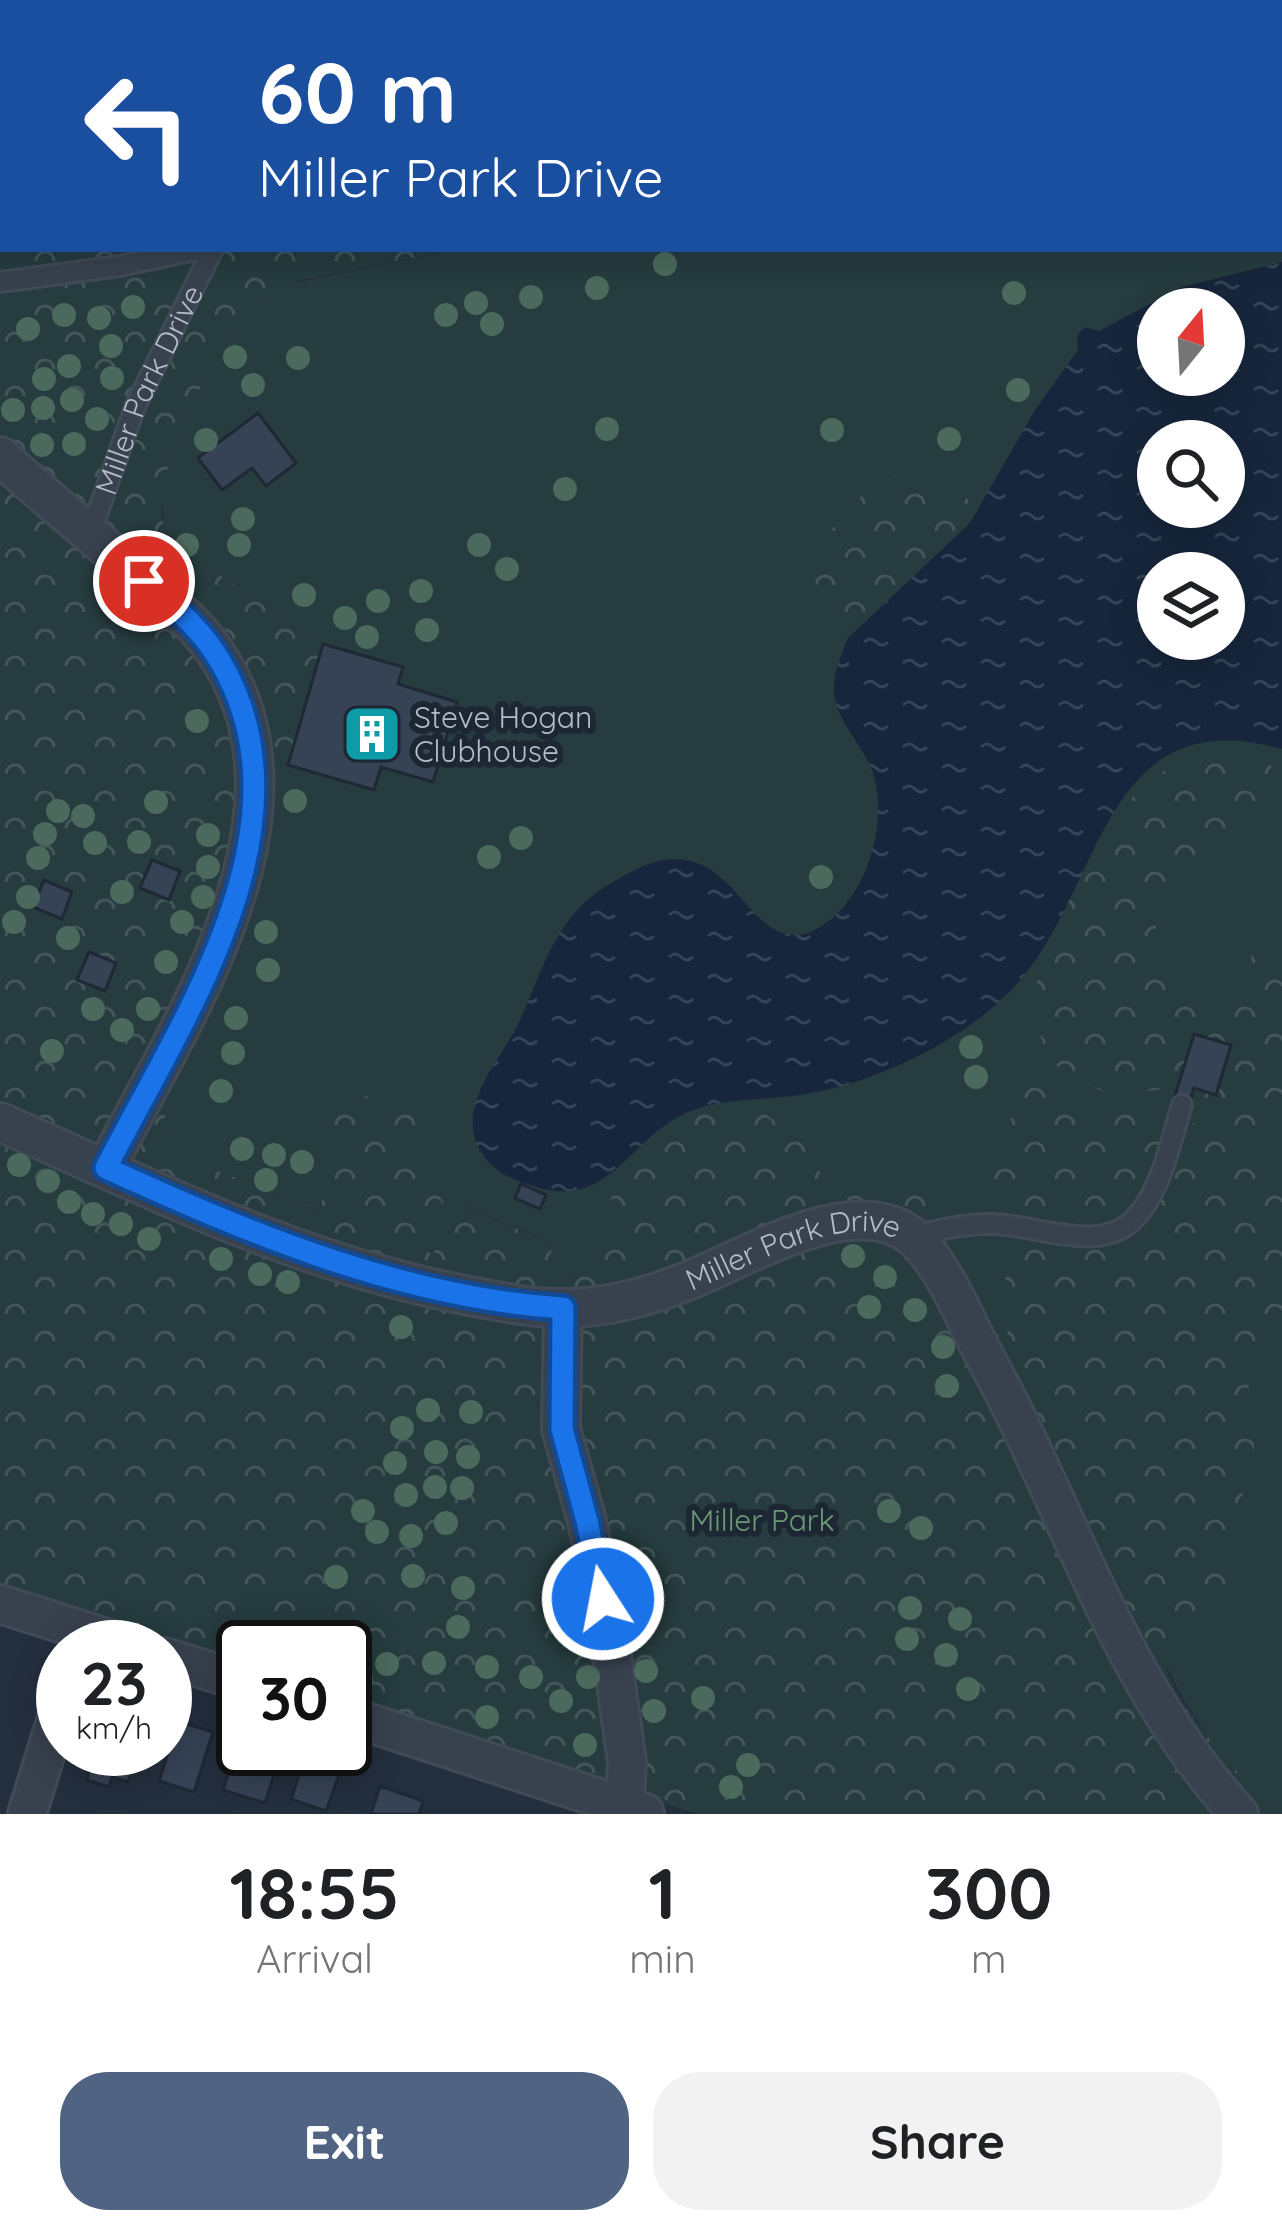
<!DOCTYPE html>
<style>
body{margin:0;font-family:Quicksand,sans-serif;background:#f2f2f2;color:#202124;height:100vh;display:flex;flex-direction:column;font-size:45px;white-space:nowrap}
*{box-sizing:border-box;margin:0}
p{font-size:39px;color:#757577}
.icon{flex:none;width:66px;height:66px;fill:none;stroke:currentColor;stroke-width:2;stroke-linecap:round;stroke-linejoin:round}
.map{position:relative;height:1814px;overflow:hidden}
.side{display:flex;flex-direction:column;background:#fff;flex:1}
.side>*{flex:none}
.guide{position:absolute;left:0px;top:0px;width:1284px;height:252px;box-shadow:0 6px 30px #0003;background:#1a4fa0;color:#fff;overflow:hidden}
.needle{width:78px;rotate:18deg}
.controls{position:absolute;left:1137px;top:288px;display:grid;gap:24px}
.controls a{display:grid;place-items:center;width:108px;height:108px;border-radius:50%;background:#fff;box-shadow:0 6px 30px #0003;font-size:60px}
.speed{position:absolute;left:36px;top:1620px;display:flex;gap:24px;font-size:60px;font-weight:700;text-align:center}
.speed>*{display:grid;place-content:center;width:156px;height:156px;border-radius:50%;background:#fff;box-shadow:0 6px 30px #0003;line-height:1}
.speed small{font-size:30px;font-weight:400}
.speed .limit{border:6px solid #111;border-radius:18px;background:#fff;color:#111}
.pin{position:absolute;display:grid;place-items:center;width:102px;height:102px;color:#fff;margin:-51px;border:6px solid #fff;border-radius:50%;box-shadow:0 3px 12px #0007}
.me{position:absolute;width:132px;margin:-66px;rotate:349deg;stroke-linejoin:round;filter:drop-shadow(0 0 9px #0008)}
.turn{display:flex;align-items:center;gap:42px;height:252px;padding:0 60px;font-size:54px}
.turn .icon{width:156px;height:156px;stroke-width:2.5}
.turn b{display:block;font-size:84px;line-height:102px}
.eta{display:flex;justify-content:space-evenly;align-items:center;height:204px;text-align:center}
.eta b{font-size:72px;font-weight:700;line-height:84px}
.cta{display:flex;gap:24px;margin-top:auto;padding:24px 60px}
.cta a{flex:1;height:138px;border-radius:48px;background:#506383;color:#fff;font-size:48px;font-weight:700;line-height:138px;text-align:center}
.cta a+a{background:#f2f2f2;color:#202124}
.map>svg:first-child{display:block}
.green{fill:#263c3f;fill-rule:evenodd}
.forest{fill:url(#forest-crowns)}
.water{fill:url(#water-ripples);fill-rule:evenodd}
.building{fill:#364354;stroke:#1f2835;stroke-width:3}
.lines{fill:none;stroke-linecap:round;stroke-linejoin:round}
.service-casing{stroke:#414a57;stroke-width:24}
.minor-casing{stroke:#414a57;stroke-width:42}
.tertiary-casing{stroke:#414a57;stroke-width:51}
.service{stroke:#38414e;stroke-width:18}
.minor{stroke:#38414e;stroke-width:36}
.tertiary{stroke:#38414e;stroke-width:45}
.tree{fill:#4b6a5d}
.route-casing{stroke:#114b97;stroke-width:30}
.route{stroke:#1a73e8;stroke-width:21}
.labels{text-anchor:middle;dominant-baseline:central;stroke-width:12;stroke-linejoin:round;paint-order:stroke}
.street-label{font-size:30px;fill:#b4bcc9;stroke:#1d2633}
.poi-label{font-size:30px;fill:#b4bcc9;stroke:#1d2633;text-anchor:start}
.park-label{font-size:30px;fill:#6b9a76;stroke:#1d2633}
</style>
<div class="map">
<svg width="1282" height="1814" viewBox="0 0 1282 1814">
<defs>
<pattern id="forest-crowns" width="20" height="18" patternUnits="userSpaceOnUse" patternTransform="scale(3)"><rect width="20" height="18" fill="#263c3f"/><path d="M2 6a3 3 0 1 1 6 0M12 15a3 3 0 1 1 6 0" fill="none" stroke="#435659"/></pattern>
<pattern id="water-ripples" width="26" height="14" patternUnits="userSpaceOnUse" patternTransform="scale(3)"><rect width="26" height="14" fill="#17263c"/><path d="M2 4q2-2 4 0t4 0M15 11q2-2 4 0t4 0" fill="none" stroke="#364457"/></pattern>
</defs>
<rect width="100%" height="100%" fill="#242f3e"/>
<path class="green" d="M1282 72V1814H1276L1216 1749 1185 1702 960 1262 561 1276C549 1266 549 1257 553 1243L462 1206 448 1236 432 1254 186 1159 170 1135 160 1099 270 830 281 764 381 767 456 702 398 684 323 644 188 554 164 527 162 496 167 470 195 397 236 329 265 296 280 286 458 249H1281ZM1158 309H1224V375H1158ZM1158 441H1224V507H1158ZM1158 573H1224V639H1158Z"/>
<path class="forest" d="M0 0 1129 3H3V249H458L297 281 265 296 236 329 195 397 167 470 161 512 164 527 188 554 323 644 398 684 457 702 433 782 381 767 374 790 281 765 270 830 249 909 160 1098 170 1135 187 1159 320 1211 330 1162 329 1126 334 1114 364 1096 394 1098 414 1118 423 1163 443 1202 435 1237 423 1250 432 1254 448 1236 461 1206 554 1244C545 1265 555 1276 576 1276L638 1139 655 1115 738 1094C777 1125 817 1141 826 1194L853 1190 966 1192 960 1262 1008 1353 1006 1280 993 1209 994 1172 1023 1082C1049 1075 1069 1095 1094 1102 1116 1108 1137 1107 1159 1111 1191 1115 1263 1166 1282 1192V1341L1261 1344C1237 1372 1255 1426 1255 1461 1254 1486 1231 1506 1228 1529 1219 1583 1282 1607 1181 1624 1173 1635 1165 1645 1165 1659 1165 1698 1249 1784 1276 1814H698L345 1699V1647H243V1676L142 1647 0 1596Z
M913 472C942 481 974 488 976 523L869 623C838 614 804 592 816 556 836 518 869 477 913 472Z
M1221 751C1241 752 1270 753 1276 776 1282 823 1205 847 1179 874 1157 897 1153 930 1156 960 1159 996 1203 1014 1231 990 1241 981 1248 962 1255 950L1272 945 1282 948V1132C1250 1140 1205 1143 1199 1103L1214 1080H1182L1165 1089 1111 1095 1065 1074 1048 1058 1036 1023 1038 948 1079 859 1104 840 1137 791 1158 774 1190 758Z"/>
<path class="water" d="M1282 262V749C1101 698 1104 889 1016 985 965 1041 874 1084 800 1095 760 1101 716 1097 680 1116 628 1143 607 1209 536 1187 521 1182 506 1178 494 1167 479 1154 471 1137 473 1117 476 1084 503 1054 518 1024 535 990 543 955 567 923 584 898 606 885 633 871 734 818 745 958 810 932 865 910 892 820 871 768 861 743 836 720 834 692 833 673 841 655 848 638L970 523 1035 410 1078 350 1077 336 1084 327 1099 331 1182 287ZM1158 309H1224V375H1158ZM1158 441H1224V507H1158ZM1158 573H1224V639H1158Z"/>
<path class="building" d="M258 413 296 463 266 486 252 468 222 490 198 458Z
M323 644 403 667 398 684 457 702 433 782 381 767 374 790 288 765Z
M152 860 180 871 169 900 140 888Z
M44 880 72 892 62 919 33 907Z
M89 952 116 963 105 991 77 980Z
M1194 1034 1231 1045 1216 1095 1194 1088 1188 1107 1173 1102Z
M521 1184 546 1195 540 1209 515 1198Z
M178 1721 213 1732 194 1792 159 1781Z
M94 1749H139L128 1782 112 1777 109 1787 87 1780Z
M255 1749 280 1755 265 1803 223 1790 234 1755 251 1761Z
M307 1751 343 1764 326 1811 291 1799Z
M380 1786 423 1801 419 1814H371Z"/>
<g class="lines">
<defs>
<g id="service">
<path d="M0 282 120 266 200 249"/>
<path id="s1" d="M90 534 135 407 213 249"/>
<path d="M912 1236C940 1230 966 1223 994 1224 1034 1225 1095 1252 1130 1223 1161 1196 1170 1142 1182 1105"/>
</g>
<g id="minor">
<path d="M1234 3 1236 0"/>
<path d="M0 456C45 497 92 535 138 575 160 595 185 614 204 637 334 799 182 1018 106 1168"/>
<path id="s2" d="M0 1122C152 1189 301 1264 465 1295 497 1301 531 1309 564 1308 606 1308 648 1297 687 1281 745 1259 858 1186 916 1240 946 1269 965 1320 985 1357 1069 1509 1119 1684 1239 1814"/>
<path d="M563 1308 561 1429 587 1521 609 1634 627 1762 624 1814"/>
<path d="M0 1604 135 1647"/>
<path d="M165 1657 243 1682"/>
<path d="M345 1715 645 1813"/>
<path d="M27 1814 63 1698"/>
</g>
<path id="tertiary" d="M1174 0 1184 3
M1281 33H1282"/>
</defs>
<use href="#service" class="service-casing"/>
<use href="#minor" class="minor-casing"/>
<use href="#tertiary" class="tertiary-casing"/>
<use href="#service" class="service"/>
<use href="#minor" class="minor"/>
<use href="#tertiary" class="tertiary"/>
</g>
<g class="tree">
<circle cx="665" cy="264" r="12"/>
<circle cx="597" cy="288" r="12"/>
<circle cx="1014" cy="293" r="12"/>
<circle cx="531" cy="297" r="12"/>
<circle cx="476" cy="303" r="12"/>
<circle cx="133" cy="307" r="12"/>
<circle cx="64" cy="315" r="12"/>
<circle cx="446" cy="315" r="12"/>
<circle cx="99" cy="318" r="12"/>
<circle cx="492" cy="324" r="12"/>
<circle cx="28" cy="329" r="12"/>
<circle cx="111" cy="346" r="12"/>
<circle cx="235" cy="357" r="12"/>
<circle cx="298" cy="358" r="12"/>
<circle cx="69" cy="366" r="12"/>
<circle cx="112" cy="378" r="12"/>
<circle cx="44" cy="379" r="12"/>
<circle cx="253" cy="385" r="12"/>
<circle cx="1018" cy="390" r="12"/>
<circle cx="72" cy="400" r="12"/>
<circle cx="43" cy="408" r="12"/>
<circle cx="13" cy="410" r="12"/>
<circle cx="97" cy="419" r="12"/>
<circle cx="607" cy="429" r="12"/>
<circle cx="832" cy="430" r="12"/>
<circle cx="949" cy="439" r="12"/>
<circle cx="206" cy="440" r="12"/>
<circle cx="74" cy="444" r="12"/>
<circle cx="42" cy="445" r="12"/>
<circle cx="565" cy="489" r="12"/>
<circle cx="243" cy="519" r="12"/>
<circle cx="187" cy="545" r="12"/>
<circle cx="239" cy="545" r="12"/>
<circle cx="479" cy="545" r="12"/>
<circle cx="507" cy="569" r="12"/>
<circle cx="421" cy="591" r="12"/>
<circle cx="304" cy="595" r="12"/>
<circle cx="378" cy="601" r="12"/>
<circle cx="345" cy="618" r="12"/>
<circle cx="427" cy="630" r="12"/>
<circle cx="367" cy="637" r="12"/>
<circle cx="197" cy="721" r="12"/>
<circle cx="295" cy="801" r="12"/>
<circle cx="156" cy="802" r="12"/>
<circle cx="58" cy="811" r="12"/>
<circle cx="83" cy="816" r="12"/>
<circle cx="45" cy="834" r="12"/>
<circle cx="208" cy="835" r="12"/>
<circle cx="521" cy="838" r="12"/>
<circle cx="139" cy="842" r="12"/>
<circle cx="95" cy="843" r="12"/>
<circle cx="489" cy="857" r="12"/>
<circle cx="38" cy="858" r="12"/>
<circle cx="208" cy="867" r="12"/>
<circle cx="821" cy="877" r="12"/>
<circle cx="122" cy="892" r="12"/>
<circle cx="28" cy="897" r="12"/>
<circle cx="203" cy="897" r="12"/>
<circle cx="14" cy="922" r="12"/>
<circle cx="182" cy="922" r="12"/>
<circle cx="266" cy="932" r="12"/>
<circle cx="68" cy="938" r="12"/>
<circle cx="166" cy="962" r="12"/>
<circle cx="268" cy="970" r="12"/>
<circle cx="93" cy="1009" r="12"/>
<circle cx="148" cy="1009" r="12"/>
<circle cx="236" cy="1018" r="12"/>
<circle cx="122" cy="1030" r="12"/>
<circle cx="971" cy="1047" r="12"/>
<circle cx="52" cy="1051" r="12"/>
<circle cx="233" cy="1053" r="12"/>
<circle cx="976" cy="1077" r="12"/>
<circle cx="221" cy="1091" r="12"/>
<circle cx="242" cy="1149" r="12"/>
<circle cx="274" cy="1155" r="12"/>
<circle cx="302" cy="1162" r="12"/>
<circle cx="19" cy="1165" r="12"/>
<circle cx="266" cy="1180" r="12"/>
<circle cx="48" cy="1181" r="12"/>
<circle cx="69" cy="1202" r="12"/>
<circle cx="93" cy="1214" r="12"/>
<circle cx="121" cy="1224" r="12"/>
<circle cx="149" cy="1239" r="12"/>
<circle cx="853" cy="1256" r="12"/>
<circle cx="221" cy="1259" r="12"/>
<circle cx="260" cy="1274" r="12"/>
<circle cx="885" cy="1277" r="12"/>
<circle cx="288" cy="1282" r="12"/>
<circle cx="869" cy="1307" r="12"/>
<circle cx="915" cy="1310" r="12"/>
<circle cx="401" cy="1327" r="12"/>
<circle cx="943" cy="1347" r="12"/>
<circle cx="947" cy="1386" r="12"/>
<circle cx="428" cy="1410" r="12"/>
<circle cx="471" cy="1412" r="12"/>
<circle cx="402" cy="1428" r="12"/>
<circle cx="436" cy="1452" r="12"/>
<circle cx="468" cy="1457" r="12"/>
<circle cx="395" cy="1463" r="12"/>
<circle cx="435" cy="1487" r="12"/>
<circle cx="462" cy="1488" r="12"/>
<circle cx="406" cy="1495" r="12"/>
<circle cx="363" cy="1511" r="12"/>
<circle cx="889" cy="1511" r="12"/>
<circle cx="446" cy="1523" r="12"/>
<circle cx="921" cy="1528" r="12"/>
<circle cx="377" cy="1532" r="12"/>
<circle cx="411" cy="1536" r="12"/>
<circle cx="413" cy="1576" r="12"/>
<circle cx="336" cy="1577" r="12"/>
<circle cx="463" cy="1588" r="12"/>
<circle cx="910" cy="1608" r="12"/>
<circle cx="960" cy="1619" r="12"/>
<circle cx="458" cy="1627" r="12"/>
<circle cx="907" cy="1639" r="12"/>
<circle cx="946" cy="1655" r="12"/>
<circle cx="434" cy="1663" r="12"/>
<circle cx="387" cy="1664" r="12"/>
<circle cx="487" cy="1667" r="12"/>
<circle cx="646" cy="1671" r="12"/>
<circle cx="531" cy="1677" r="12"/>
<circle cx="588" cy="1677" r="12"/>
<circle cx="361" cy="1680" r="12"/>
<circle cx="968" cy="1689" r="12"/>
<circle cx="703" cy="1698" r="12"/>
<circle cx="561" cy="1701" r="12"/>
<circle cx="654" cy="1711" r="12"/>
<circle cx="487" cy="1717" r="12"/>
<circle cx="585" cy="1745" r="12"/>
<circle cx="748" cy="1765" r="12"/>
<circle cx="731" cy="1787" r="12"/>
</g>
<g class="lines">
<defs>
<path id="route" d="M144 581C172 605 201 628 220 661 318 826 180 1022 106 1168 253 1235 400 1297 563 1308L562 1429 587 1521 603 1599"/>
</defs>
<use href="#route" class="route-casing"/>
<use href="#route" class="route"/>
</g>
<defs>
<symbol id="building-square" viewBox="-11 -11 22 22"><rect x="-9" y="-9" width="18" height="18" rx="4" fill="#0f9aa8" stroke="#1d2633"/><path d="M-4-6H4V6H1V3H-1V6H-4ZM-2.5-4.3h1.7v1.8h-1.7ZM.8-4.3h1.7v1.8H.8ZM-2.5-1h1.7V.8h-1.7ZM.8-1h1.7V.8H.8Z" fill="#fff"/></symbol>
</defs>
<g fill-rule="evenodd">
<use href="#building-square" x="339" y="701" width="66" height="66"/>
</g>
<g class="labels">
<g class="street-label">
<text stroke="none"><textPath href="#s1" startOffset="156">Miller Park Drive</textPath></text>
<text stroke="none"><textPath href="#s2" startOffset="837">Miller Park Drive</textPath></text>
</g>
<g class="poi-label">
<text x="414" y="717">Steve Hogan<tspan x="414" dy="34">Clubhouse</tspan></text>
</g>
<g class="park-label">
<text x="762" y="1520">Miller Park</text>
</g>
</g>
</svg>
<div class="controls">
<a><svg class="needle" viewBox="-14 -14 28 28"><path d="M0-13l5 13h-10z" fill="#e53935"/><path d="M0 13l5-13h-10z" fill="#757577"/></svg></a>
<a><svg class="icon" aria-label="search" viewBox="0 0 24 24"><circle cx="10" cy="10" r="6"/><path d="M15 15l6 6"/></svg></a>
<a><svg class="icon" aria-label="layers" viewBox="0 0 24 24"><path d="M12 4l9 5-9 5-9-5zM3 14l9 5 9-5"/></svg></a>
</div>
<div class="speed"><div>23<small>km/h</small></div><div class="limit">30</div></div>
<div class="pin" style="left:144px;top:581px;background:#d93025"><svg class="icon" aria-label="arrive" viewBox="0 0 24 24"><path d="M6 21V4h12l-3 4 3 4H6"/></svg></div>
<svg class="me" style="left:603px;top:1599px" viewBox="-20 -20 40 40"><circle r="17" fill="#1a73e8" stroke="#fff" stroke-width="3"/><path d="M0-11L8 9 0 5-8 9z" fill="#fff"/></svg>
<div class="guide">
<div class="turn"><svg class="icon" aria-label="left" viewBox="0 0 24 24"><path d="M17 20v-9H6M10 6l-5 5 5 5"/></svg><div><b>60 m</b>Miller Park Drive</div></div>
</div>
</div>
<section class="side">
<div class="eta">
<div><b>18:55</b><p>Arrival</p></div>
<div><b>1</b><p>min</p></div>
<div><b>300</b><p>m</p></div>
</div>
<div class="cta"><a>Exit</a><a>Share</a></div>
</section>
